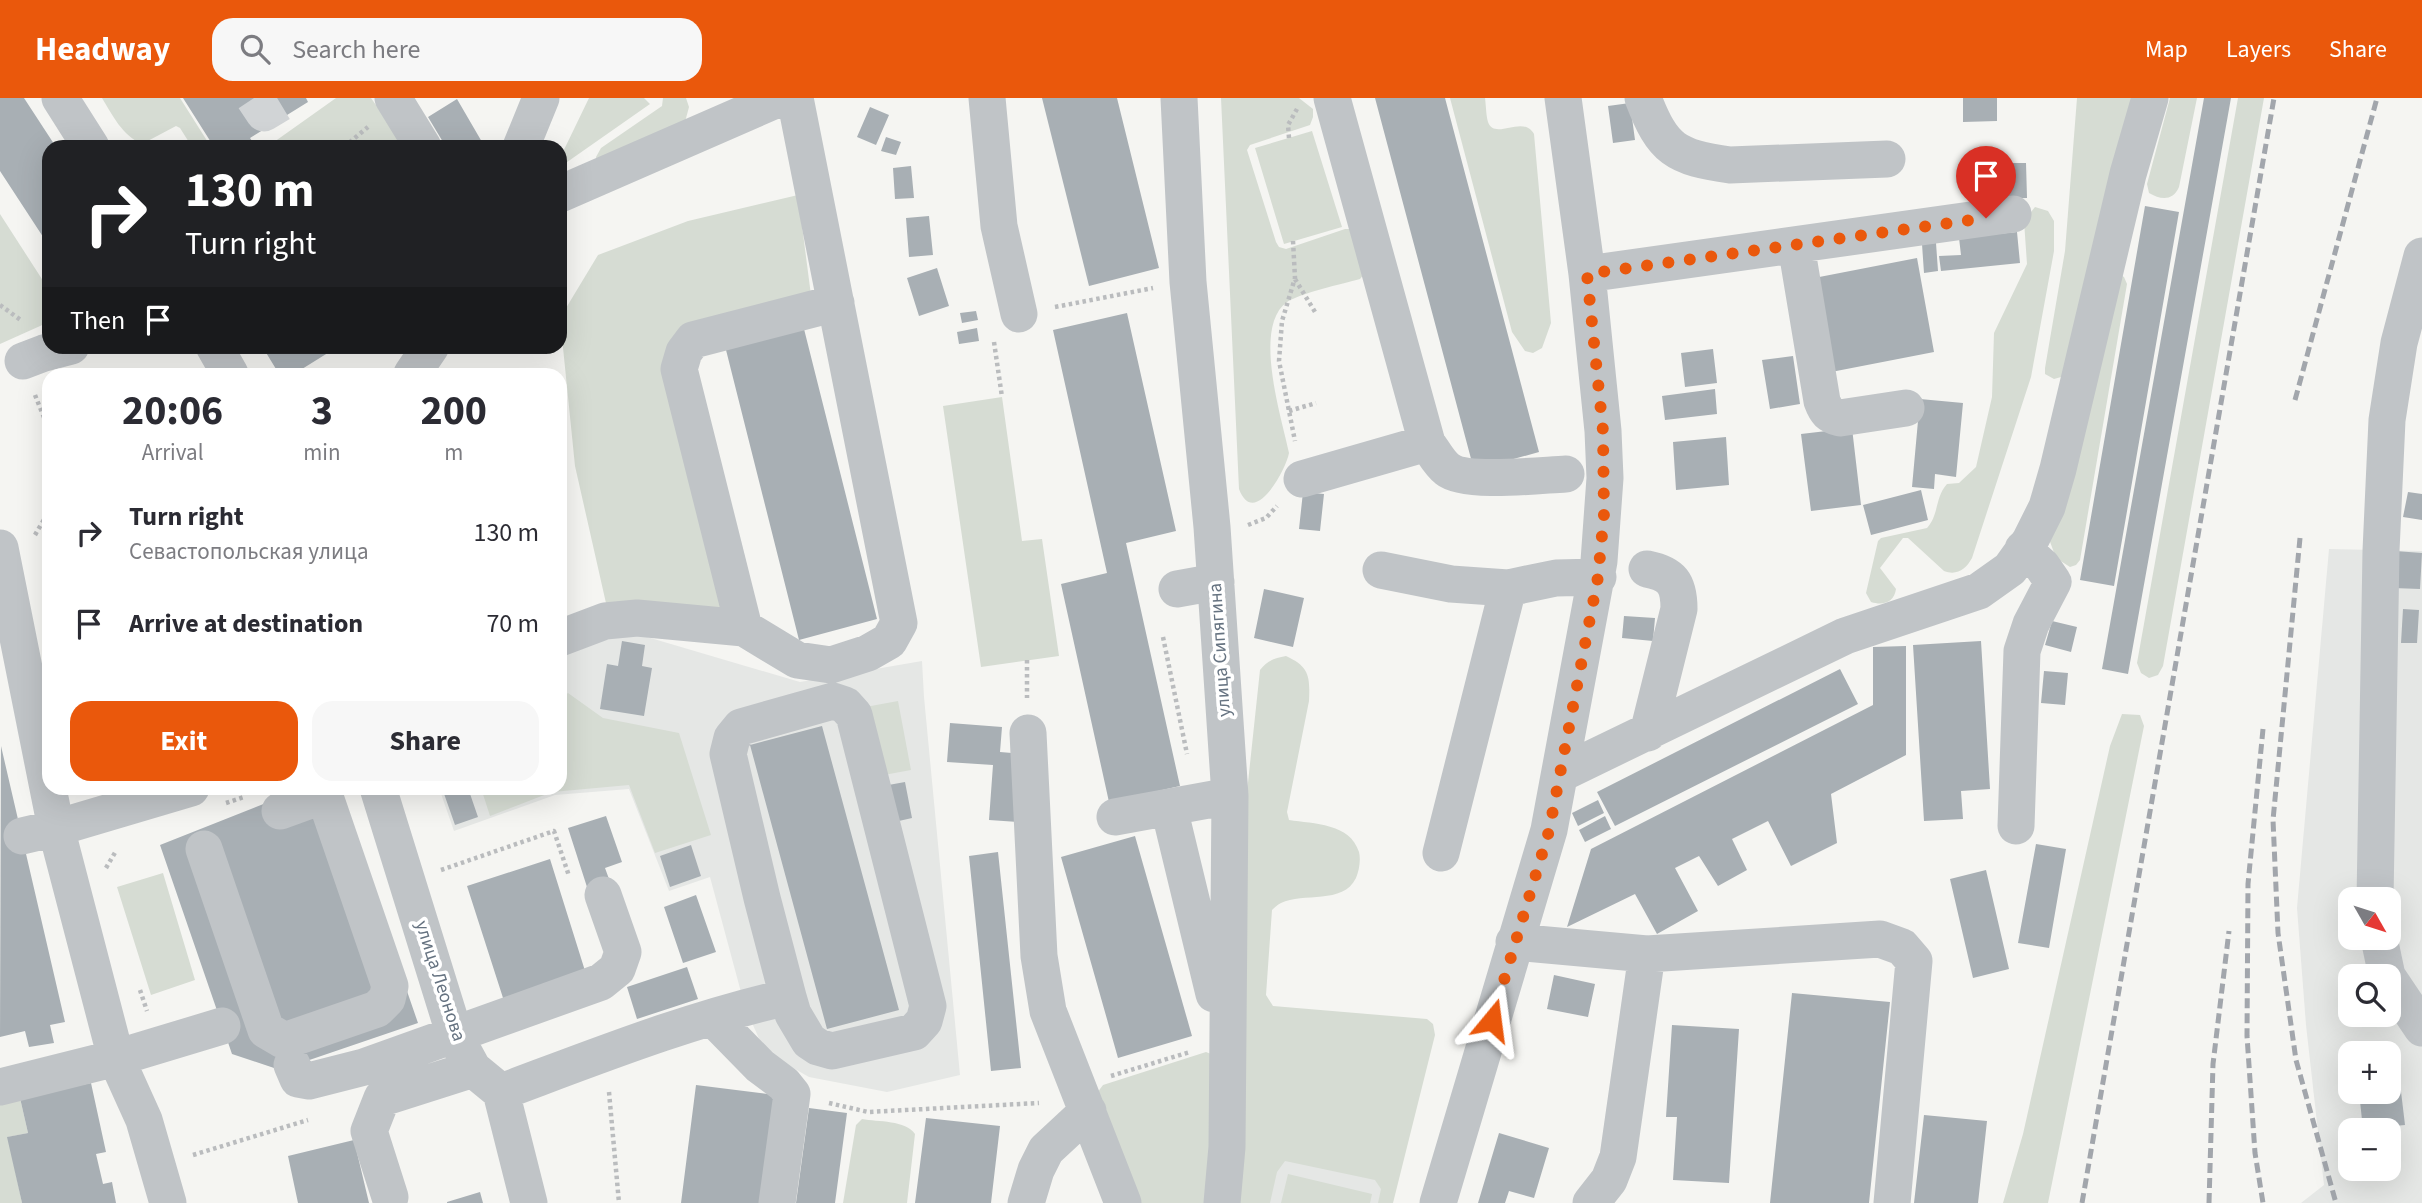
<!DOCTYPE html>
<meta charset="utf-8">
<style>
body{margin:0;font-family:"Source Sans 3",sans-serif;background:#f7f7f7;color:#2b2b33;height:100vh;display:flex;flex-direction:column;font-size:26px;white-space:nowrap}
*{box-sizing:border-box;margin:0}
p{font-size:23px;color:#7c7c81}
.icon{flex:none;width:38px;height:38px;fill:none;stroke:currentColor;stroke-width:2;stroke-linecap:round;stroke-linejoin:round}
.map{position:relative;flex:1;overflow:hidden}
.panel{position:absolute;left:42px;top:270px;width:525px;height:427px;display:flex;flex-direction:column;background:#fff;border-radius:21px;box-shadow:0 7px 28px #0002}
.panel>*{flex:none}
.hud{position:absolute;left:42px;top:42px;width:525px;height:214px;border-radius:21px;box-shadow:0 7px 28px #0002;background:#202124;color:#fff;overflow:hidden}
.needle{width:46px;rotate:129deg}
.tools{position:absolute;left:2338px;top:789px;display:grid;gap:14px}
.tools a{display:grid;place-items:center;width:63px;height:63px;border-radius:14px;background:#fff;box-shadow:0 7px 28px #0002;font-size:35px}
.pin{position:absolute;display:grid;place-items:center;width:60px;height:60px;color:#fff;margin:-72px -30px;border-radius:50% 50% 50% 0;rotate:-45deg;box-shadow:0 0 7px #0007}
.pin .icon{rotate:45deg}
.me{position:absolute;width:77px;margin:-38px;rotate:16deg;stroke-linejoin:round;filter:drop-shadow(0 0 5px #0008)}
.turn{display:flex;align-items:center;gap:24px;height:147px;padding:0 28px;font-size:32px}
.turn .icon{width:91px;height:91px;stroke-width:2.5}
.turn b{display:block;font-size:49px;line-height:60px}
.then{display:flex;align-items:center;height:66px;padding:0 28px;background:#0003;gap:14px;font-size:26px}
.eta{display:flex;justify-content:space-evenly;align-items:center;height:119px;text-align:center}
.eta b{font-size:42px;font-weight:700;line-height:49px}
.cta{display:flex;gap:14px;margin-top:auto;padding:14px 28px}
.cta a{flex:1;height:80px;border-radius:21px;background:#ea580c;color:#fff;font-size:28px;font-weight:700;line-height:80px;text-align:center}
.cta a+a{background:#f7f7f7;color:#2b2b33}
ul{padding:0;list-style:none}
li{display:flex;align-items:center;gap:21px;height:91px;padding:0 28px}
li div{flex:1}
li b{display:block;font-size:26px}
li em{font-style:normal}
header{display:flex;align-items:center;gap:42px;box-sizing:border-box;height:98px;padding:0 35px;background:#ea580c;color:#fff}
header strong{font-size:33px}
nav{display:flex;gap:38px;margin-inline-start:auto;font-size:24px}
.search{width:490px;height:63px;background:#f7f7f7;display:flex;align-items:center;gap:18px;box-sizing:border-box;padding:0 24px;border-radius:21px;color:#7c7c81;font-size:26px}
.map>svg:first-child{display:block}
.built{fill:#e5e7e5;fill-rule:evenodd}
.green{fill:#d6dcd3}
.building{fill:#a8afb4}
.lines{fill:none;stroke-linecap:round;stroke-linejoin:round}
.minor-tunnel{stroke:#d1d4d6;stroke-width:37;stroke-dasharray:37 18;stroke-linecap:butt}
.path{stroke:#babcbe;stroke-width:4.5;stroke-dasharray:3.5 3.5;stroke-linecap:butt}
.minor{stroke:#c0c4c7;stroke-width:37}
.rail{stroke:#a2a6ac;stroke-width:5;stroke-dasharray:10 5;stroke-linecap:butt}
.route{stroke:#ea580c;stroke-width:12;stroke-dasharray:0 21.6}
.labels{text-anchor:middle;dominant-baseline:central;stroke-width:7;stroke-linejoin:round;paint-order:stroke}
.street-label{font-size:19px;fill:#667381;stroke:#fff}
</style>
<header>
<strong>Headway</strong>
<div class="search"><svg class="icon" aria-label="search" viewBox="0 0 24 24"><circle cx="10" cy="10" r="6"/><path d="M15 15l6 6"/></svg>Search here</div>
<nav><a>Map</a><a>Layers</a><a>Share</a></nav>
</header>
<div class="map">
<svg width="2422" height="1105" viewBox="0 0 2422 1105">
<rect width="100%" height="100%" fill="#f5f5f2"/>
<path class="built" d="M2329 451 2422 453V1105H2301L2324 1087 2306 927 2297 810ZM2350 802H2389V840H2350ZM2350 878H2389V917H2350ZM2350 956H2389V994H2350ZM2350 1032H2389V1071H2350Z
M637 536 800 584 922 563 924 599 960 977 887 994 809 979 765 954 745 909 710 779 669 793 629 691 555 697 454 733 439 690H560V557L609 537Z
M1233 1049 1389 1084 1384 1105H1225Z"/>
<path class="green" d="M102 0H180L211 49H192L180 30 176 28 142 46C122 37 113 18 102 0Z
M336 0H371L405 49H267Z
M589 0H644L650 6 560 69V60Z
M663 0H686L689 9 685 24 597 65 596 59 601 50 662 8Z
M1221 0H1299L1313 11V19L1310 27 1250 47 1247 52 1276 144 1279 149 1286 151 1345 131H1354L1365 175 1360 181C1342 186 1301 195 1287 204 1252 229 1282 320 1289 355 1286 372 1254 431 1239 391Z
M1450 0H1485C1486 7 1486 17 1488 24 1495 43 1523 16 1534 36L1551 225 1542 250 1533 255 1525 253 1512 234Z
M2077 0H2137L2068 277 2054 281 2045 276V270L2065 153Z
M2170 0H2197L2179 89C2173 103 2161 102 2149 95L2147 86Z
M2238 0H2264L2163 568 2158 577 2149 580 2141 575 2137 565Z
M1312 33 1342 129 1284 146 1255 50Z
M798 97 812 205 685 234 726 517 608 514 575 368 560 220 598 157 688 123Z
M2035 109 2048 113 2054 123V153L2031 279 1972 460C1966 471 1957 478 1944 473L1908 440H1903L1880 470 1896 491C1894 504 1884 508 1871 504L1866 495 1878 443 1881 440 1927 430C1939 417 1935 399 1947 386L1959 385 1976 369 1992 299 1994 235 2027 166 2024 123Z
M0 116 49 192V224L0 246Z
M2119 176 2124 179 2127 186 2080 462 2076 467 2070 469 2056 460 2049 441Z
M1002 299 1022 443 1042 441 1059 558 981 569 943 308Z
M1286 558C1310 569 1310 579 1309 603L1287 714 1289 722C1314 726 1350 725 1359 754 1361 762 1359 773 1356 780 1343 807 1303 794 1281 805 1277 807 1275 809 1272 812L1266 897 1273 908 1427 921 1433 926 1435 937 1393 1105H1378L1381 1091 1375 1082 1285 1063 1277 1074 1270 1105H1231L1247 694 1260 572C1267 563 1274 560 1286 558Z
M568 595 603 620 679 635 711 737 655 755 629 687 552 694 490 718 481 690H560V600Z
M898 603 911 672 873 679 860 610Z
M2122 616 2140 617 2144 628 2048 1105H2003L2023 1036 2110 648Z
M163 775 195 882 151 897 117 789Z
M1206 954 1211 956 1212 1105H1132L1094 999 1103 987Z
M20 1000 28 1035 8 1039 22 1105H0V1006Z
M862 1021C878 1024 906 1022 915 1036L907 1105H843L856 1027Z
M1288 1076 1372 1096 1370 1105H1281Z"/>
<path class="building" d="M0 0H24L56 49H49V148L0 73Z
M183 0H306L308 4 250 40 256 49H214Z
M1042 0H1117L1159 170 1089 188Z
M1375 0H1445L1539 354 1474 372Z
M1963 0H1997V23L1963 24Z
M2204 0H2231L2128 576 2102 571Z
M457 1 482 44 474 49H446L428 19Z
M1630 5 1635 42 1613 45 1608 8Z
M870 9 889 17 876 47 857 39Z
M886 39 901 44 896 57 881 53Z
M1984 65H2026L2027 100 1985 101Z
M911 68 914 100 895 101 893 70Z
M2145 108 2179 114 2114 488 2080 482Z
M929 118 933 157 909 159 906 120Z
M2017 134 2020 165 1941 173 1939 158 1961 157 1959 140Z
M1936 145 1938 173 1924 175 1922 146Z
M1917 160 1934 254 1826 275 1809 181Z
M937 170 949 208 919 218 907 180Z
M976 213 978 222 962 225 960 215Z
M1127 215 1176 433 1126 445 1180 688 1109 704 1061 486 1107 475 1053 232Z
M801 219 877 521 799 542 723 240Z
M977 230 979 243 959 246 957 234Z
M262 248H339L294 276H279Z
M1713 251 1717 285 1685 289 1681 255Z
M1793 258 1800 306 1770 311 1762 262Z
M1715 291 1717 316 1665 322 1662 298Z
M1920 301 1963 305 1956 379 1935 376 1934 391 1912 389Z
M1852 330 1861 407 1811 413 1801 336Z
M1726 339 1729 387 1676 392 1673 344Z
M560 385 565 401 560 402Z
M1921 392 1928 422 1871 437 1863 407Z
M1303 394 1324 396 1320 433 1299 431Z
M2408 394 2422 396V422L2403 419Z
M2395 453 2422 455 2420 491 2393 490Z
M1264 491 1304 500 1293 549 1254 540Z
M2403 511 2419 512 2417 545H2401Z
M1624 518 1655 520 1653 543 1622 540Z
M2052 523 2077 529 2071 554 2045 547Z
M622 543 645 547 642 568 652 570 644 618 600 611 607 566 618 568Z
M1981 543 1990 691 1961 693 1963 721 1924 723 1913 547Z
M1906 548V657L1831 696 1837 745 1791 768 1768 723 1732 741 1747 772 1718 788 1699 758 1675 770 1698 813 1657 836 1635 796 1567 829 1591 751 1873 607V549Z
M1840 571 1858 606 1615 728 1597 694Z
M2044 573 2068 575 2065 607 2041 605Z
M950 625 1002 629 1000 654 1023 656 1018 724 989 722 993 667 947 664Z
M822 628 899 912 827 931 750 647Z
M1 648 65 924 50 927 54 945 29 949 25 933 0 939Z
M905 684 912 720 890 725 883 688Z
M304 690H337L418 925 280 972 232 956 160 747Z
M442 690H468L478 719 455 727Z
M1598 702 1604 715 1578 728 1572 715Z
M606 718 622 764 605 770 609 781 587 789 568 730Z
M1605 718 1611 731 1585 744 1579 732Z
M1135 738 1192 938 1118 960 1061 759Z
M2036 746 2066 751 2049 850 2018 845Z
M691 747 701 778 670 789 660 758Z
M998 754 1021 970 991 973 969 758Z
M550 761 586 876 504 903 467 788Z
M1986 772 2009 871 1973 880 1950 781Z
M696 797 716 854 683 865 664 809Z
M687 869 698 901 637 921 627 889Z
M1554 877 1595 886 1588 919 1547 911Z
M1792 895 1890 904 1869 1105H1770Z
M1672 927 1739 931 1729 1085 1673 1082 1677 1019H1666Z
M91 985 106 1054 96 1056 103 1086 112 1084 116 1105H22L7 1039 28 1035 20 1000Z
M2400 985 2405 1027 2363 1031 2359 994H2389V986Z
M696 987 775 997 762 1105H681Z
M809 1010 847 1015 835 1105H796Z
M1924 1017 1987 1023 1978 1105H1914Z
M926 1020 1000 1028 991 1105H915Z
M1499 1035 1549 1050 1534 1100 1509 1093 1505 1105H1478Z
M354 1042 369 1105H298L288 1058Z
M480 1094 483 1105H447V1104Z"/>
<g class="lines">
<path class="minor-tunnel" d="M254 0 264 15 289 0"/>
<path class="path" d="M1289 40 1288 27 1297 11
M344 49 368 29
M1293 143 1295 180 1282 223 1279 263 1295 343
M1295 181 1315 214
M0 207 22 223
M1055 209 1153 190
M994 244 1002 299
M35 297 49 332
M1289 313 1316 305
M1248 427 1266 420 1277 408
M35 437 49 413
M1163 539 1187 656
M1027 562V600
M226 705 244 699
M106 770 116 753
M441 772 554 733 569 778
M140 892 147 913
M1111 978 1190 954
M609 994 619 1105
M829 1005 868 1014 1039 1005
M193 1057 308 1022"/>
<path class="minor" d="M60 0 91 49
M393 0 423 49
M987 0 999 128 1019 216
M1179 0 1188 184 1212 429 1230 698 1227 1049 1222 1105
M1332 0 1427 345C1433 353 1439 365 1447 371 1465 386 1541 377 1566 376
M1643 0C1663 52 1675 59 1730 67L1887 61
M521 49 541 0
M560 96 780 0
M1796 147 1822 303C1826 314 1829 317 1840 320L1906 310
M1587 176 2013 116
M214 248 230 276
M23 263 44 255 71 248
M412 276 431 248
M1302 381 1427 345
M0 450 56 730 116 960 144 1022 168 1105
M1647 471C1672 476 1679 485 1679 511L1648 635
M1381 472 1451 486 1508 490
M1177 491 1216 484
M744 530 679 271 684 254 693 242 836 205
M560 540 605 523 637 520 744 530 797 562 831 567 868 555 889 543 899 525 795 0
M833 603 845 607 854 617 928 908 924 923 914 934 832 953 818 949 809 943 793 916 788 899 762 800 728 656 732 640 741 629Z
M1028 635 1039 858 1048 913 1123 1105
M1560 676 1845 538 1979 493 2010 471 2030 443 2047 409 2058 371 2128 76 2150 0
M378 690 455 938 473 971 501 994 529 1105
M1169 710 1214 896
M280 713 324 697
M1115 719 1230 698
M2016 728 2022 553 2031 526 2053 484 2042 468 2023 451
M22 738 56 730 191 690
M204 751 266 932 283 942 290 941 377 911 387 901 390 888 322 690
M1441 755 1508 490 1556 480 1598 479
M2375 802 2381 453 2387 322 2399 245 2422 158
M2379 840 2387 878
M1514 844 1647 856 1880 841 1902 849 1914 863 1892 1105
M2389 881 2422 930
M713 920 760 968 784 986 792 996 777 1105
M292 967 298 981 309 983 364 969 601 884 617 871 623 854 603 797
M0 989 116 960 222 928
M501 994C595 959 690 921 788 899
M390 1099 369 1033 382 1000 473 971
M1026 1105 1036 1072 1046 1052 1088 1013
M1438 1105 1549 732 1599 463 1605 380 1603 333 1587 176 1563 0
M1591 1105 1609 1082 1618 1059 1647 856"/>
<path class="rail" d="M2295 302 2377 0
M2300 440 2273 722 2278 835 2296 962 2336 1105
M2263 631 2248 786 2247 938 2255 1055 2263 1105
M2082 1105 2274 0
M2209 1105 2213 966 2229 833"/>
</g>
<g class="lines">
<path class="route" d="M1492 922 1549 733 1598 479 1604 416 1603 333 1587 176 1986 120"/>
</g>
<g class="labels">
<g class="street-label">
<text transform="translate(1220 552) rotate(-94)">улица Сипягина</text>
<text transform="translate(440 883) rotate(72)">улица Леонова</text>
</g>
</g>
</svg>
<div class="tools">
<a><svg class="needle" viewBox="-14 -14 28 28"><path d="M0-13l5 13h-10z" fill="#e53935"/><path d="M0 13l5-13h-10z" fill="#7c7c81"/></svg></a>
<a><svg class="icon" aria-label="search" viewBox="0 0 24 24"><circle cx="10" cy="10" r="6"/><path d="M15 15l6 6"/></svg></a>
<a>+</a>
<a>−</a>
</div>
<div class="pin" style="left:1986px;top:120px;background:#d93025"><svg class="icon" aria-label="arrive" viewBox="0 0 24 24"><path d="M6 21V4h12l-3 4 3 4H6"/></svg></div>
<svg class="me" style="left:1492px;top:922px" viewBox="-20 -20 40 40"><path d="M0-17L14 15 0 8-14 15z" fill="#ea580c" stroke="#fff" stroke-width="4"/></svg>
<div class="hud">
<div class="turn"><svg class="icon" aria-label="right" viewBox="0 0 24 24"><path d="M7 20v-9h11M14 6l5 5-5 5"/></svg><div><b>130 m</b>Turn right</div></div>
<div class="then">Then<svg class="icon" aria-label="arrive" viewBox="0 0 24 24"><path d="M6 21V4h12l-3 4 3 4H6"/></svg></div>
</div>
<section class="panel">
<div class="eta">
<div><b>20:06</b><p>Arrival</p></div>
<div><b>3</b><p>min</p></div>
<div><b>200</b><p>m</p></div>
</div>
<ul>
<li><svg class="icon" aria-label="right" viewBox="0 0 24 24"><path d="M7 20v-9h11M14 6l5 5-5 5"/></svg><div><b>Turn right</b><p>Севастопольская улица</p></div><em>130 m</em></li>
<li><svg class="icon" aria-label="arrive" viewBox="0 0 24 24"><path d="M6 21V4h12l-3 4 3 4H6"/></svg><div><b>Arrive at destination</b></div><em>70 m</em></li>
</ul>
<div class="cta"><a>Exit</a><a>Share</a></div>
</section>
</div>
